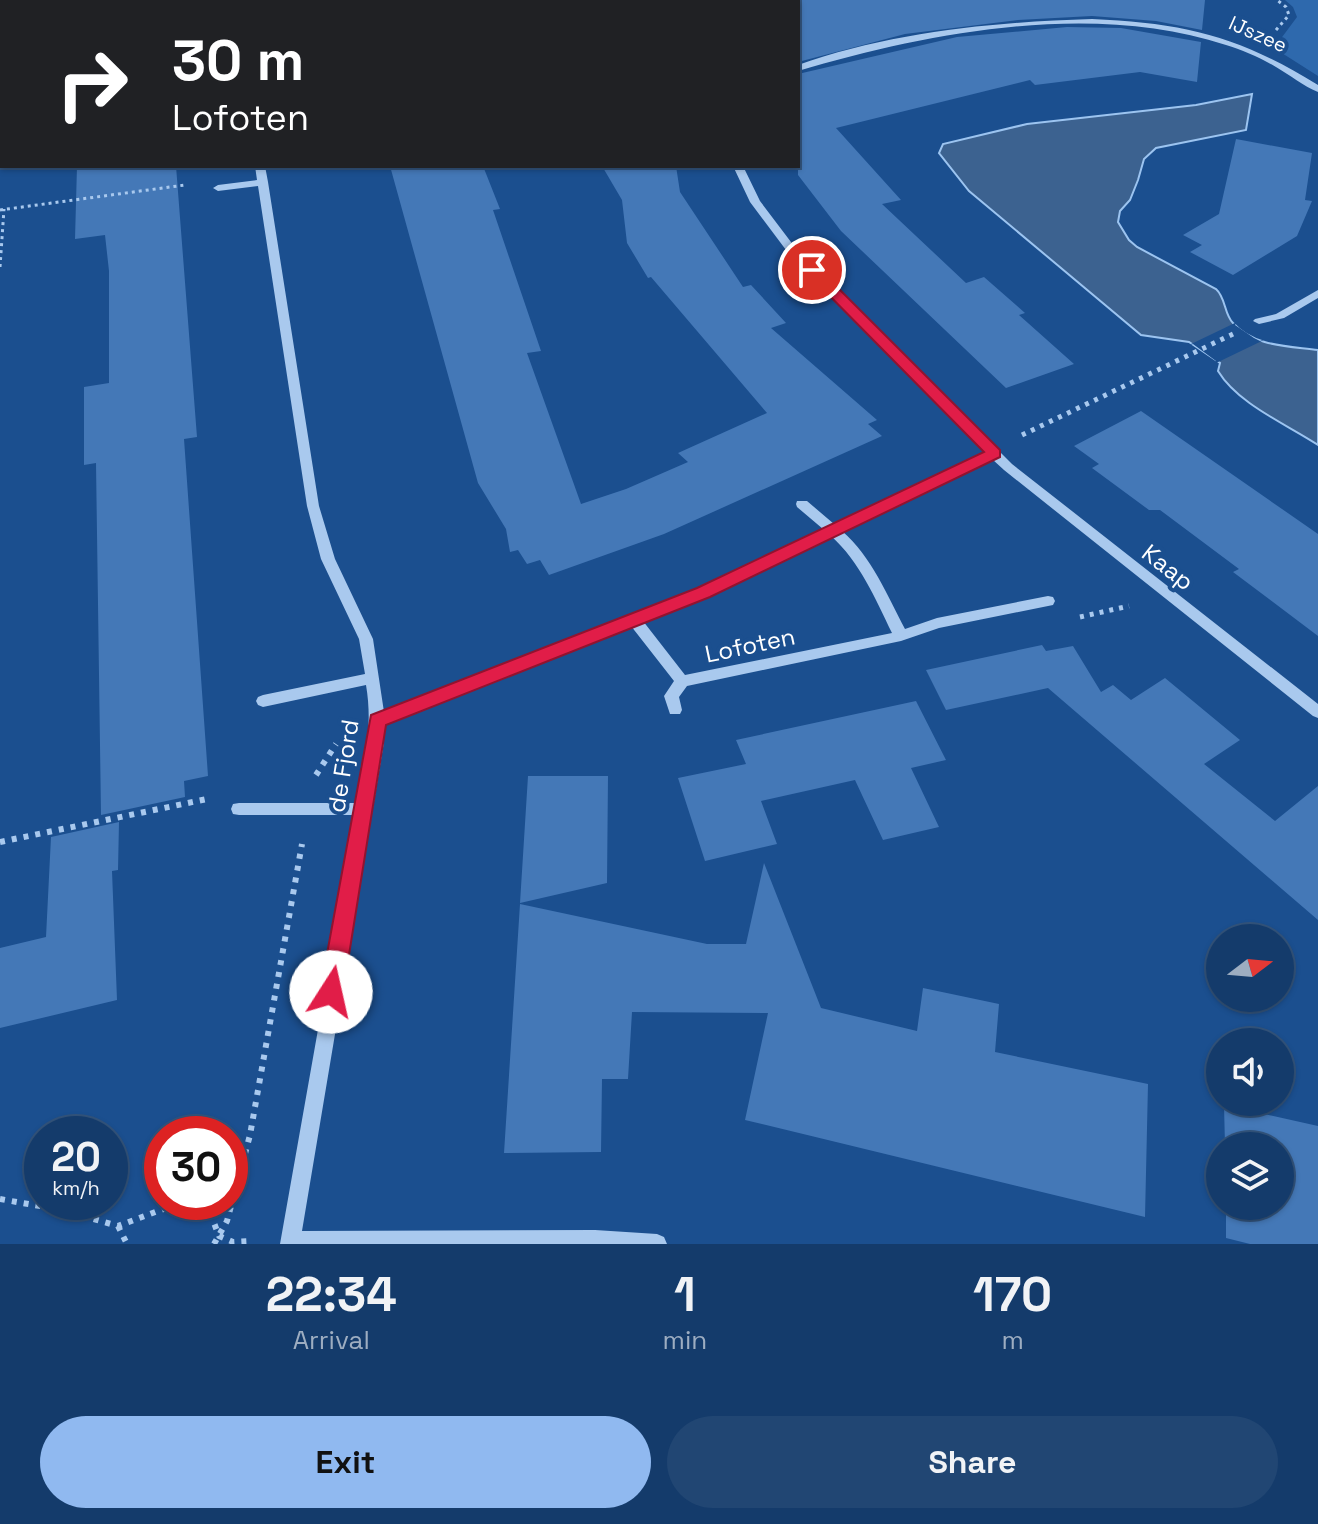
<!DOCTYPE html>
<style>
body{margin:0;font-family:"Space Grotesk",sans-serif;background:#214673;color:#f1f3f6;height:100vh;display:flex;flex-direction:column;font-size:30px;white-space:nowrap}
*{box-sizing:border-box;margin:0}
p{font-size:26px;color:#9dadc1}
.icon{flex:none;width:44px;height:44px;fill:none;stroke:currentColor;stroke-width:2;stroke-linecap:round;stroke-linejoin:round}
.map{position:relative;height:1244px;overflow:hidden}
.side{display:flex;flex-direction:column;background:#143b6b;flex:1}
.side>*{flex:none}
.hud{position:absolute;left:0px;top:0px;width:800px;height:168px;box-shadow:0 2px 6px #0004,0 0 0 2px #33557e;background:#202124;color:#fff;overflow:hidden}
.needle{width:52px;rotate:74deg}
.fabs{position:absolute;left:1206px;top:924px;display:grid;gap:16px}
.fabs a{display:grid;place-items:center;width:88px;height:88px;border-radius:50%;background:#143b6b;box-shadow:0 2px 6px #0004,0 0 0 2px #33557e;font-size:40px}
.speed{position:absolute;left:24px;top:1116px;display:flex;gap:16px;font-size:40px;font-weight:700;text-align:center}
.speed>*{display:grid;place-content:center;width:104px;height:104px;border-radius:50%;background:#143b6b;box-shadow:0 2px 6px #0004,0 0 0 2px #33557e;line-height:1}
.speed small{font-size:20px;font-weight:400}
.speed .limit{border:12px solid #d22;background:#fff;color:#111}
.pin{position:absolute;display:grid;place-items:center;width:68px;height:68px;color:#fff;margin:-34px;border:4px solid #fff;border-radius:50%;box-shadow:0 2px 8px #0007}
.me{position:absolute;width:88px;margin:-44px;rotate:10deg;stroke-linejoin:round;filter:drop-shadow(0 0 6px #0008)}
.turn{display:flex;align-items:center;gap:28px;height:168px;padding:0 40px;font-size:36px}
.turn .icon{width:104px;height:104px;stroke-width:2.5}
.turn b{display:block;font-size:56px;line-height:68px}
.eta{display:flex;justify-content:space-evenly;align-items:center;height:136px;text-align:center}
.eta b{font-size:48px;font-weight:700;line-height:56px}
.action{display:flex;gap:16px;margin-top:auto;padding:16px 40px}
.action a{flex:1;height:92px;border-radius:48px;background:#90b9f0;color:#111;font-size:32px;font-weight:700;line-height:92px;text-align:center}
.action a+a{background:#214673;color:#f1f3f6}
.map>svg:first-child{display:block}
.green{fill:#2e69ad}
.water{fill:#3c6290;stroke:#9cc4f0;stroke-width:2}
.pier{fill:#1b4f8f}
.building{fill:#4478b7}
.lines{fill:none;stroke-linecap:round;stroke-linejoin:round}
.path-far2{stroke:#a9c9ee;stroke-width:3;stroke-dasharray:3 4;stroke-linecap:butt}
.path-far1{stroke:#a9c9ee;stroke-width:5;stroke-dasharray:4 6;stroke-linecap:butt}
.path{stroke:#a9c9ee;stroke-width:6;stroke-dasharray:5 7;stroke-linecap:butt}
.minor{fill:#a9c9ee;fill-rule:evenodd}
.route{fill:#e11d48;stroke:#92132f;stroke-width:2}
.labels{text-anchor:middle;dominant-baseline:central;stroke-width:8;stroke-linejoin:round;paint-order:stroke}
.far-street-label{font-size:20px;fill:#fff;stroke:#1b4f8f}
.street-label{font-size:24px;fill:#fff;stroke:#1b4f8f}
</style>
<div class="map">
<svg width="1318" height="1244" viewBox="0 0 1318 1244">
<rect width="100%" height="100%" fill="#1b4f8f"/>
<path class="green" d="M1285 0H1318V76L1274 48 1297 17 1293 7Z"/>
<path class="water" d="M1252 94 1246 130 1156 148 1144 159 1138 180 1130 200 1120 211 1118 222 1129 240 1137 247 1216 289C1226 298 1224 314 1233 323 1254 347 1289 346 1318 350V445C1286 424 1238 404 1218 371L1220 363 1189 342 1141 335 969 191 939 153 943 144 1027 124 1196 105Z"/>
<path class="pier" d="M1237 322 1235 325 1254 338 1260 341 1266 339 1214 364 1216 361 1193 344 1187 346Z"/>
<path class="building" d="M798 0H1205L1202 30 1156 21 1092 16 1018 20 905 34 798 62Z
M1067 27 1121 28 1201 42 1197 82 1140 72 1035 85 1030 80 836 128 901 200 882 204 966 283 984 277 1025 313 1019 315 1074 364 1006 388 841 231 798 175V74L957 37Z
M1236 139 1312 153 1305 200 1312 201 1297 236 1233 275 1190 252 1202 245 1183 235 1219 214Z
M77 166H176L197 437 184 439 208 776 184 781 185 797 101 815 96 463 84 465V387L109 383V271L105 235 75 239Z
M390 166H483L500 209 493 210 541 351 527 353 581 504 626 489 688 462 678 453 767 413 651 277 648 278 627 243 622 200 602 166H676L680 192 743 287 751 285 786 323 771 328 877 420 868 424 882 436 664 534 549 575 540 560 527 564 518 550 510 552 506 529 478 483Z
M1141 411 1318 534V636L1233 572 1239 569 1160 510H1149L1092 468 1099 464 1074 446Z
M1042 645 1046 651 1073 646 1101 692 1113 685 1131 700 1165 678 1240 740 1204 764 1275 821 1318 786V920L1048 688 946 710 926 670Z
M916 701 946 760 911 768 939 827 883 840 855 780 761 801 777 844 705 861 678 778 746 764 736 740Z
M528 776H608L607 883 520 903Z
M119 822 118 870 112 871 117 1000 0 1028V948L46 937 51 837Z
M764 863 821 1008 917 1031 923 988 999 1004 995 1052 1148 1084 1145 1217 745 1120 768 1013 632 1012 628 1079H602L601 1152 504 1153 520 904 707 944H746Z
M1224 1105 1318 1126V1244H1250L1226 1238V1206H1280V1146H1225Z"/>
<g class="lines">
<path class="path-far2" d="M14 2 32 0
M1276 30 1289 15 1286 7 1277 0
M0 210 185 185
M0 267 4 209"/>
<path class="path-far1" d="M1022 435 1233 334
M1080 617 1129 606"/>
<path class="path" d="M316 775 336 744
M0 842 207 799
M230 1174 242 1165
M0 1199 62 1210 118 1226 182 1202
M206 1202 219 1236 233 1242 252 1241
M118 1226 127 1244
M214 1244 227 1221 250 1135 302 844"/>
<path class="minor" d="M1092 19C1184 23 1239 36 1318 85V92C1303 86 1290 75 1276 67 1261 58 1242 50 1226 45 1092 1 930 32 798 71V65C891 32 994 22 1092 19Z
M0 102H2V108H0Z
M255 166H265L268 182 319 506 335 559 373 639 384 712 698 588 823 529 797 507 796 504 797 501H807L834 524 986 452 786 250 750 202 733 166H743L760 201 794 246 1012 464 1318 704V718L1313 716 1004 470 992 459 842 531C872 557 887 595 905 629L937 618 1048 596 1053 597 1055 601 1053 605 939 628 901 641 687 686 679 697 682 710 680 714H670L664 696 674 681 631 626 384 724V742L302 1231 595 1230 657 1234 664 1237 667 1244H280L356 815H239L233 814 231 809 233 804 239 803H358C365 763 373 725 366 685L263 707 258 705 256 701 258 697 263 695 365 674 359 639 321 559 307 506 258 186 218 191 213 188 218 185 257 180ZM831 536C860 562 875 598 892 633L685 675 643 621 708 596Z
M1318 290V298L1284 318 1259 324 1253 321 1255 319 1276 314Z"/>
</g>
<path class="route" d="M812 266 817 267 1000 450V457L710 597 386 725 343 992 339 1000 331 1003 323 1000 320 992 371 715 697 588 984 452 807 273V267Z"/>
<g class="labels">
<g class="far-street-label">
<text transform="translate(1258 34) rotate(24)">IJszee</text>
</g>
<g class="street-label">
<text transform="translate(1168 567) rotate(38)">Kaap</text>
<text transform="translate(750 645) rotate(-12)">Lofoten</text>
<text transform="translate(343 766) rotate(-81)">de Fjord</text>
</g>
</g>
</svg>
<div class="fabs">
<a><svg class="needle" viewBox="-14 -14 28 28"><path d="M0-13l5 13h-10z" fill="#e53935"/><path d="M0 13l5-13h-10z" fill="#9dadc1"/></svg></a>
<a><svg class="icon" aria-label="sound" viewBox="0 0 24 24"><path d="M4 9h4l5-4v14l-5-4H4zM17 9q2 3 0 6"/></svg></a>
<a><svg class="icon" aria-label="layers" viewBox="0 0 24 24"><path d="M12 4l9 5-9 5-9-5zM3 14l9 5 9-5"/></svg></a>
</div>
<div class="speed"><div>20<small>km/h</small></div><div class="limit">30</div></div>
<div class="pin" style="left:812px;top:270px;background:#d93025"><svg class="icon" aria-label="arrive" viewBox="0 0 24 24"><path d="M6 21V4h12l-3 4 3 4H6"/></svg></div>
<svg class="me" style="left:331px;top:992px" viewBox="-20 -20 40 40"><circle r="19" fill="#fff"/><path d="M0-13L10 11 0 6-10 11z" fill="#e11d48"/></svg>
<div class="hud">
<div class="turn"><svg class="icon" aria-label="right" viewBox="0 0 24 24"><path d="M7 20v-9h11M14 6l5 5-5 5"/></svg><div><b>30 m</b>Lofoten</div></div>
</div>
</div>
<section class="side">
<div class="eta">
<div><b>22:34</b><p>Arrival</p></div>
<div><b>1</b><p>min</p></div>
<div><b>170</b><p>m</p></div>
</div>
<div class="action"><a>Exit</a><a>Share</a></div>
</section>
